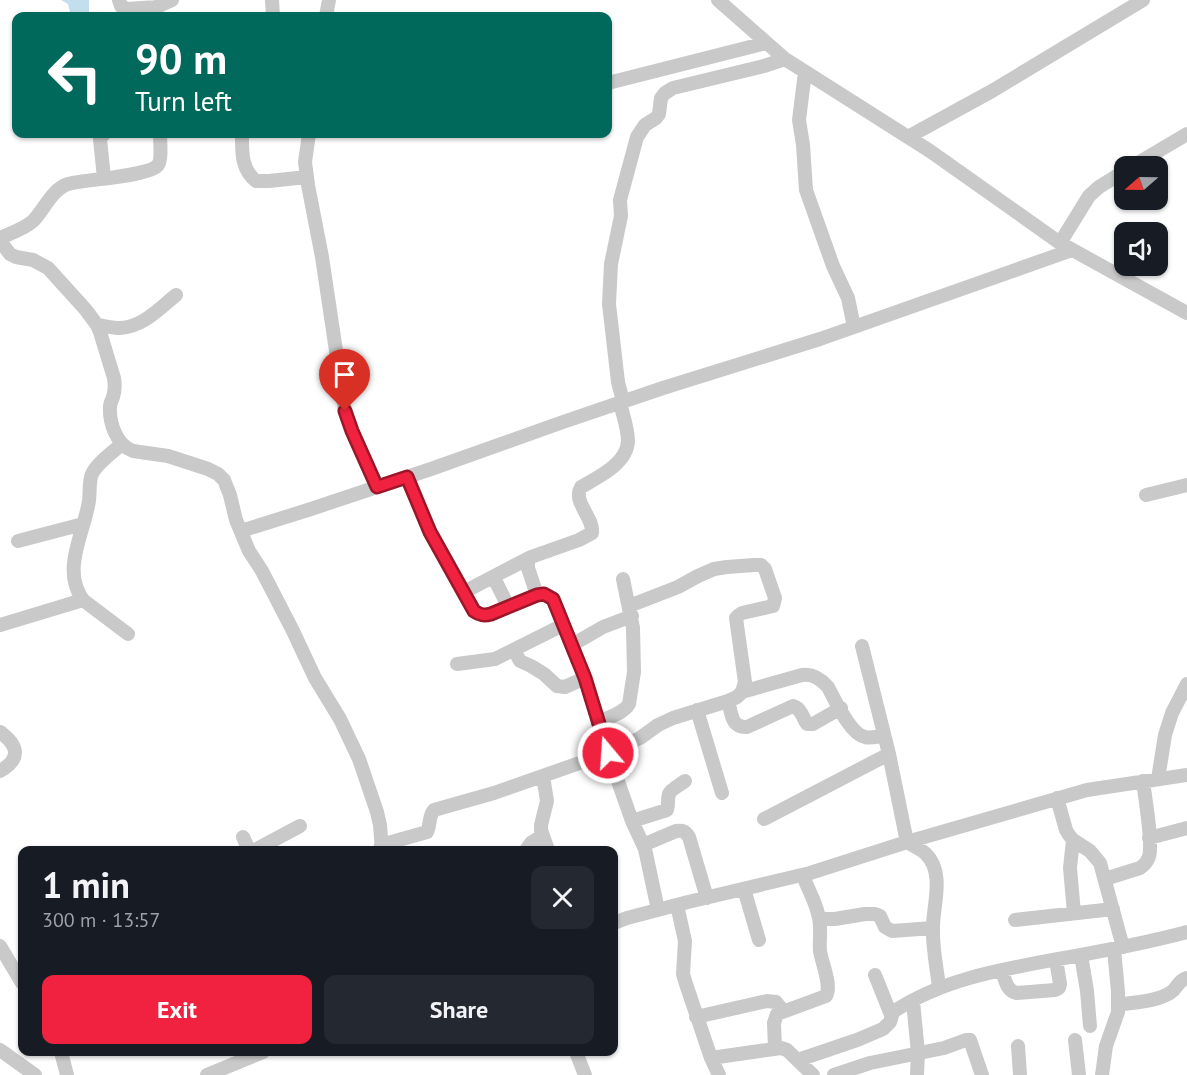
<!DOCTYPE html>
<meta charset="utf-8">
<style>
body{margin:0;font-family:"PT Sans",sans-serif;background:#242831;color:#f1f3f6;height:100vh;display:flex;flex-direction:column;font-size:22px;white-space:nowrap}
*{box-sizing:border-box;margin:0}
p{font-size:20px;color:#9ea1a6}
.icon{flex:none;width:33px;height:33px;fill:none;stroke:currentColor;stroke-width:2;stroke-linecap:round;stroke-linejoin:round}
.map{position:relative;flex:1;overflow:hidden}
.panel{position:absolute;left:18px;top:846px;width:600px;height:210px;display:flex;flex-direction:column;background:#171b24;border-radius:12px;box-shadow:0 2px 4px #0004}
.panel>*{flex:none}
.guide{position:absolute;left:12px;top:12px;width:600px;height:126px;border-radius:12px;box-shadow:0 2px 4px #0004;background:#00695c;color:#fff;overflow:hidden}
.needle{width:39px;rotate:250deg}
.buttons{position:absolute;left:1114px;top:156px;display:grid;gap:12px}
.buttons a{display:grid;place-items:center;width:54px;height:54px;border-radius:12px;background:#171b24;box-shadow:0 2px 4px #0004;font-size:30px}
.pin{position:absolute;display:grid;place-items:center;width:51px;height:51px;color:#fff;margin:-62px -26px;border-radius:50% 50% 50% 0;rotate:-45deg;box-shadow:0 0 6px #0007}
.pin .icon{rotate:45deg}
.me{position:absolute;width:66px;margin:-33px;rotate:342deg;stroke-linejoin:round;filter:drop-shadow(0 0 4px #0008)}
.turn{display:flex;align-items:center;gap:21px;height:126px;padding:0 24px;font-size:27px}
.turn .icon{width:78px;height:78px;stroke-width:2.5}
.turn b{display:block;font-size:42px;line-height:51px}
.round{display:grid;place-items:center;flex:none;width:63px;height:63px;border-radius:12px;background:#242831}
.headline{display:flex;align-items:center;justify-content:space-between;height:102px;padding:0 24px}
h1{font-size:36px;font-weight:800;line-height:45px}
.primary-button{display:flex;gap:12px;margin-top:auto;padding:12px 24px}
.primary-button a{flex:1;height:69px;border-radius:12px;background:#f0223f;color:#fff;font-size:24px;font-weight:800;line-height:69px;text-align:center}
.primary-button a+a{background:#242831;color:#f1f3f6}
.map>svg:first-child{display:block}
.water{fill:#c3dfed}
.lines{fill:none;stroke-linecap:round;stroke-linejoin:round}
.minor{stroke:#c9c9c9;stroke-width:14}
.route-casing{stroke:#9c1629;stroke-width:15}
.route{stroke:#f0223f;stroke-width:10}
</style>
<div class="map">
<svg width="1187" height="1075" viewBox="0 0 1187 1075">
<rect width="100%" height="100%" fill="#fff"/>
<path class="water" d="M61 0H89V16H71L68 4Z"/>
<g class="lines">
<path class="minor" d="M119 0 121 6 127 9 156 7 172 0
M272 0 273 16
M718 0 785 59 930 151 1060 243 1187 313
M326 16 329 0
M805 72 799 120 803 145 806 190 833 266 848 298 854 327
M608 83 766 43
M104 134 100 139 104 178
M242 134C242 152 241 169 256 181H269L307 177
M309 134 305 162 308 185 322 257 345 411 352 431 377 487
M908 137 992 91 1143 0
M1133 166 1187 134
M0 238C11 233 24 229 33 221 44 210 52 189 68 184 85 179 148 177 158 165 162 160 160 141 160 134
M0 241 10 254 16 257 33 260 48 268 86 310 97 325 100 332 114 378C115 384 115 391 113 397 111 403 111 400 110 406 109 422 116 445 133 451L168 456 208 469 218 474 224 480 230 495 236 520 249 551 262 571 293 631 315 678 340 719 359 759 377 812 380 825 382 850
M1060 243 1089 196 1099 187 1125 171
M97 325C105 326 113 328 120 328 143 327 160 308 176 295
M623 401 618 382 609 304 611 264 621 216 620 200 637 137 645 125 656 118 659 114 661 98 665 93 673 88 764 66 785 59
M122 444C114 451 96 464 92 474 88 483 91 496 88 506 82 537 62 571 83 600L128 634
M407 477 430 532 474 611C480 615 484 616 491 614L537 595 544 594 553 599 585 678 608 753 632 821 645 849 658 910
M1146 495 1187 485
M241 531 311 509 431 469 563 422 663 388 820 339 1072 250
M18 541 83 524
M494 578 508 606
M464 592 531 557
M537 595 528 568V561L531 557 579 540 592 533C594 517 572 502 581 487 598 477 627 464 628 441 628 429 623 415 620 403
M0 625 83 600
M572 645 603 627 632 616
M862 646 889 754 907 842C913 846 921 849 926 854 945 873 933 905 933 927 932 947 937 968 939 988
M514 650 520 661 531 666 544 674 557 686 565 687 585 678
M457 664 495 659 563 625
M742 692 802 675C813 673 821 679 828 687 835 700 850 734 865 737 871 739 878 736 884 735
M728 701C732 714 731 728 747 727L793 706C802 709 802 717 807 724H813L841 708
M697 710 722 793
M598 722C608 717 623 714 629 704L634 672 633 628 623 579
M0 732C19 746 21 759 0 771
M543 776 547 801 541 825V830L548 850
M1158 779 1165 735 1172 713 1187 684
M1057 798 1066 830 1069 835 1073 840 1090 851 1100 863 1123 947
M764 819 889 754
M632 821 667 810C669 805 667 800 669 794 671 789 680 785 685 781
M243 837 249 850
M1149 838 1187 828
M1073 840 1070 868 1074 913
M381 845 427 832C431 824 428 817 434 810L494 793 608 753 640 738 658 725 673 718 728 701 737 697 742 692 745 682 736 618 739 615 742 613 773 606 775 598 765 569 761 565H754L727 567 714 569 698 576 678 587 629 606
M643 845 676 831C683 830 685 831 689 837L707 898
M255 850 300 826
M526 850 531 843 542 836
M1105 879 1140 868C1145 865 1147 862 1149 857 1153 844 1145 797 1143 781
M744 889 759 940
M677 905 685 941 683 974 686 984 711 1058 719 1075
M820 919H835L865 914H875L880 916 885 927 892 931 933 928
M1015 920 1113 909
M614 923 627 918 688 902 810 873 907 842 1087 790 1187 775
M0 946 22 983
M1081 955 1087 991 1090 1026
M1002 970C1005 979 1006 991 1017 993L1055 990 1059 988 1060 984 1056 960
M875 975 891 1015
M913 1001 918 1053 917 1075
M1118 1005C1135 1002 1155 1002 1170 993 1178 988 1177 981 1187 978
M696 1017 767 1001 776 1002 783 1011
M1075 1040 1079 1075
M1018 1046 1020 1075
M775 1048 774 1023 777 1014 826 996C832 985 822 964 820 951 819 939 822 926 818 914 815 900 807 888 803 875
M0 1050 35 1075
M61 1052 67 1075
M576 1052 585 1075
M711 1058 781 1048 787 1050 813 1075
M798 1060 857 1040 883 1029 890 1022 893 1012C941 980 998 970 1053 960 1098 952 1143 944 1187 932
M207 1075 263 1052
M834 1075 870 1063 944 1048 966 1040H970L982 1075
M1102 1075 1106 1046 1118 1012V992L1114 949"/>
</g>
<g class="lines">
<defs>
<path id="route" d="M345 411 352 431 377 487 407 477 430 532 474 611C480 615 484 616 491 614L537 595 544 594 553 599 585 678 608 753"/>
</defs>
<use href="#route" class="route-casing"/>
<use href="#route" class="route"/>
</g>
</svg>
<div class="buttons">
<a><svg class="needle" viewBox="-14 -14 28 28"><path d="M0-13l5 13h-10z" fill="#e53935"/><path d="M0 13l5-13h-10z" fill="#9ea1a6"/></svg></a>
<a><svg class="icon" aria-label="sound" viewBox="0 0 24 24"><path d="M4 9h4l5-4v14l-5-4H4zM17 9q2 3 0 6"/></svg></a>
</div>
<div class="pin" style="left:345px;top:411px;background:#d93025"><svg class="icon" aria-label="arrive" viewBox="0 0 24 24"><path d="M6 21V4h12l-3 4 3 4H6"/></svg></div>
<svg class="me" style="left:608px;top:753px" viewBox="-20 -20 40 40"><circle r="17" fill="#f0223f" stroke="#fff" stroke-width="3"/><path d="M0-11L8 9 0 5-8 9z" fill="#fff"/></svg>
<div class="guide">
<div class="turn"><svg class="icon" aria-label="left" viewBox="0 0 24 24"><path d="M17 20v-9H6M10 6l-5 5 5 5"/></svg><div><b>90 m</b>Turn left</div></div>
</div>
<section class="panel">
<div class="headline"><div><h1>1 min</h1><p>300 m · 13:57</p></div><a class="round"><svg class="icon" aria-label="close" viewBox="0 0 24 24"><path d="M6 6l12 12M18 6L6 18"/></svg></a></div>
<div class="primary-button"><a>Exit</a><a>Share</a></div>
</section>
</div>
